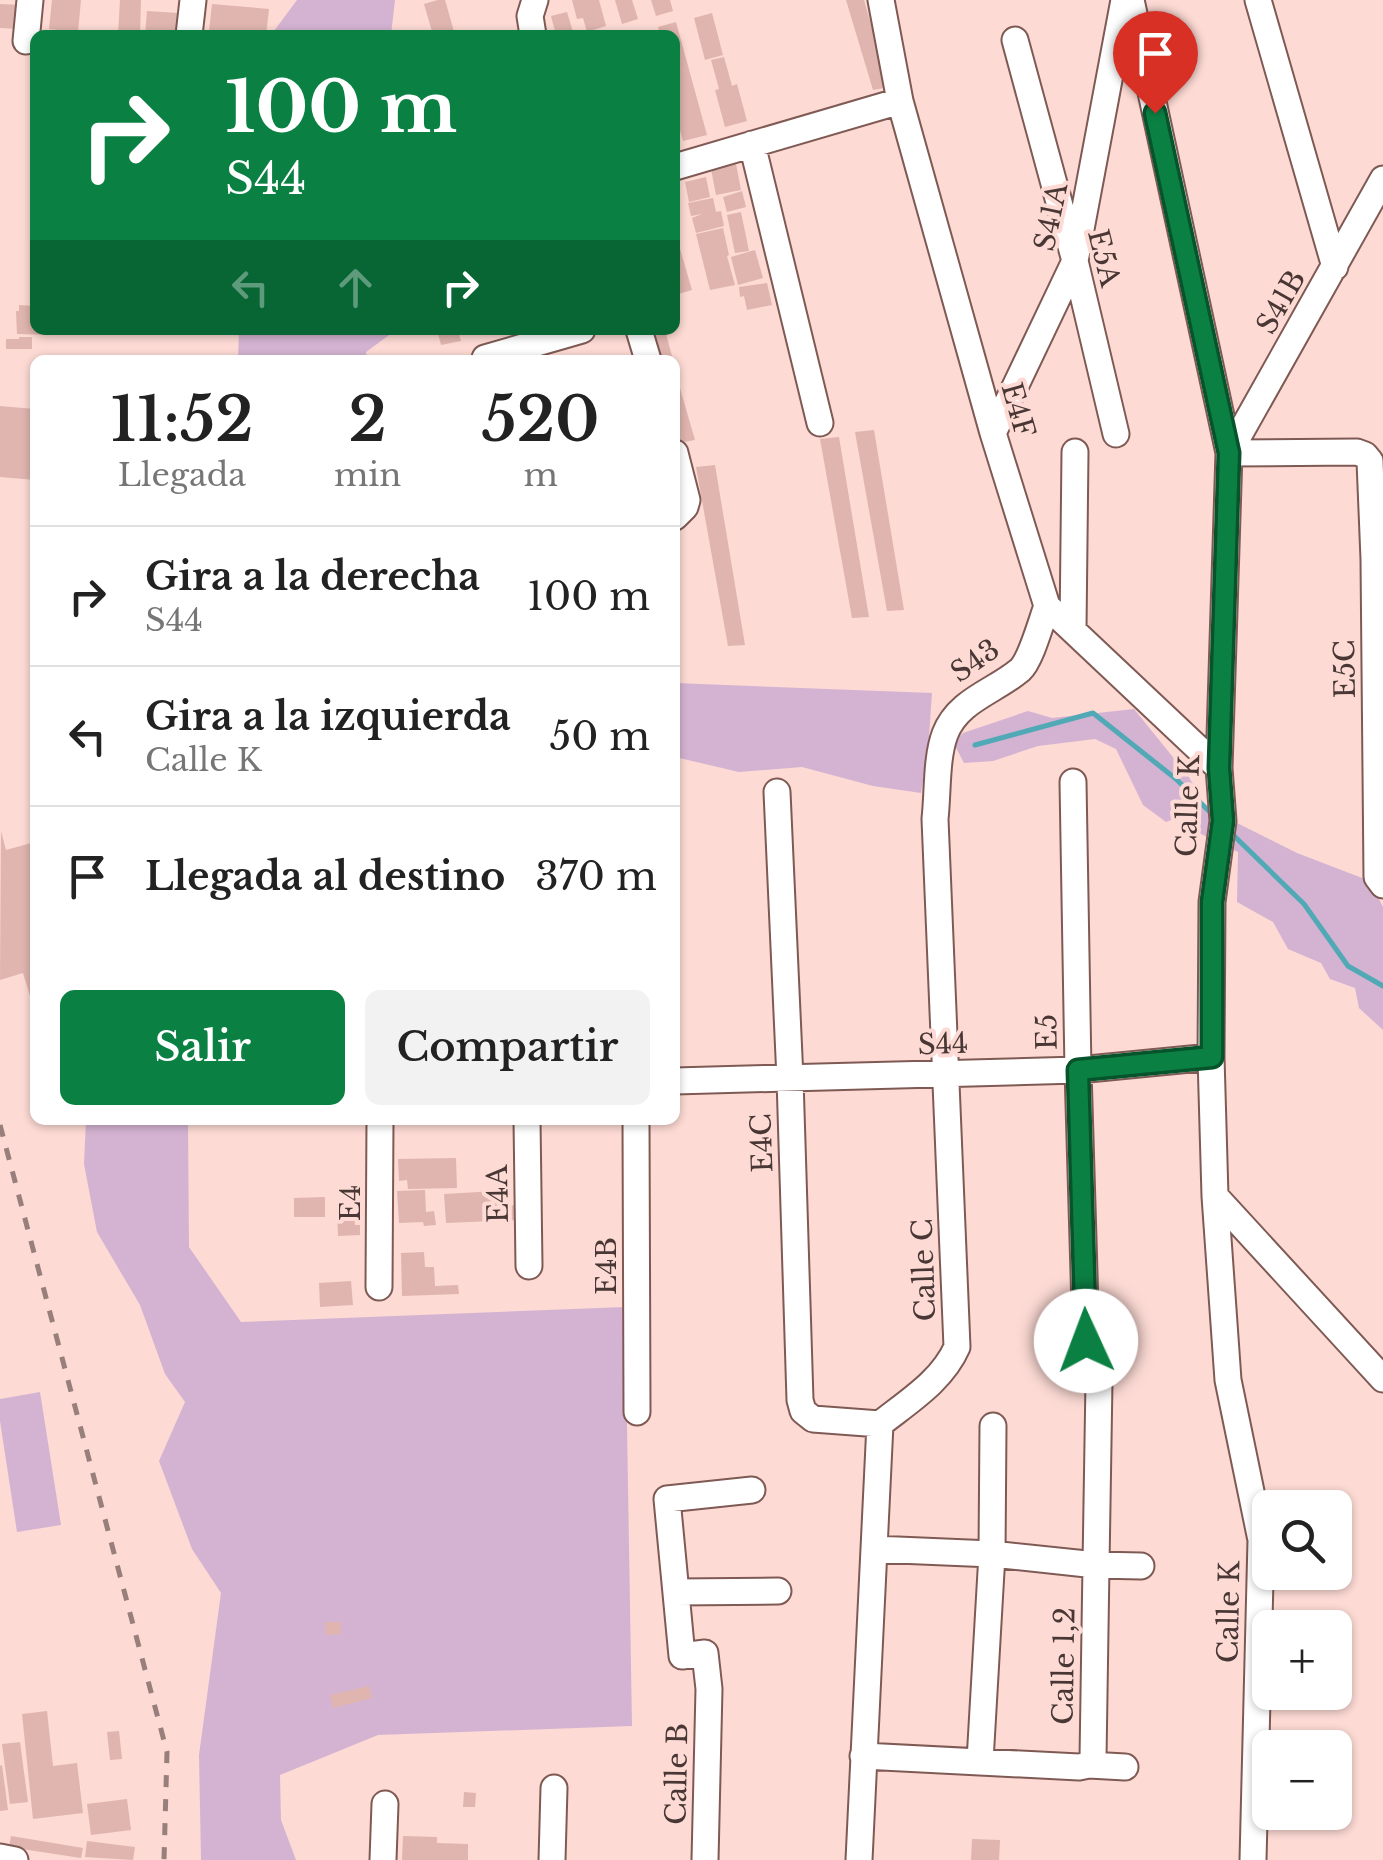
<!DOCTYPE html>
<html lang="es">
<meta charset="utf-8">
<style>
body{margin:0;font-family:"Libre Baskerville",serif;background:#f2f2f2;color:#222;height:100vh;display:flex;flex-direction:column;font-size:38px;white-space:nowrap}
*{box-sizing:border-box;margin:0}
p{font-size:32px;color:#767676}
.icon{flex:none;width:55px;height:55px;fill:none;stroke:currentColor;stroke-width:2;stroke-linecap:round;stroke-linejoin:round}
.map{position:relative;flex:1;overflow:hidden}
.details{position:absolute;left:30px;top:355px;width:650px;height:770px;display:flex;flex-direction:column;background:#fff;border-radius:15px;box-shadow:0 2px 8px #0004}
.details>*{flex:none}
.top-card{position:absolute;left:30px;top:30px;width:650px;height:305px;border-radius:15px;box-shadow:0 2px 8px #0004;background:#0b8043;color:#fff;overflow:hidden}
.tools{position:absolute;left:1252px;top:1490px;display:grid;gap:20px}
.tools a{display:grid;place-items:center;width:100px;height:100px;border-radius:15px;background:#fff;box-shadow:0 2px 8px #0004;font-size:50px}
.pin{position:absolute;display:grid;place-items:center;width:85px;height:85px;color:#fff;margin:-102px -42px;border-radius:50% 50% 50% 0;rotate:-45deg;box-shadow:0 0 10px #0007}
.pin .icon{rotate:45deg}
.me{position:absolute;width:110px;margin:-55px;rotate:358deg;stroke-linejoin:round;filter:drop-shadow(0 0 8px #0008)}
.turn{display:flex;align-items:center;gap:35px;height:210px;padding:0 30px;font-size:45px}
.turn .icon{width:130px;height:130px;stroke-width:2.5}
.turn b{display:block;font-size:70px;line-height:85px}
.lanes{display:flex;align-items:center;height:95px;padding:0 30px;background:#0003;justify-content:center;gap:50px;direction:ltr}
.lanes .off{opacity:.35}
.eta{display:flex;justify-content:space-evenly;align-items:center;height:170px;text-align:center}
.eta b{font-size:60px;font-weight:600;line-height:70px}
.cta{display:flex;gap:20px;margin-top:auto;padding:20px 30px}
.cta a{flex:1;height:115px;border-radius:15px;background:#0b8043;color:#fff;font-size:40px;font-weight:600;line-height:115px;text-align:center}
.cta a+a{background:#f2f2f2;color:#222}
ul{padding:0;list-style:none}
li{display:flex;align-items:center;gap:30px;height:140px;padding:0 30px;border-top:2px solid #e0e0e0}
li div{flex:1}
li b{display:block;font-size:38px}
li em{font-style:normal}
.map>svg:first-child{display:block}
.green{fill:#d4b3d2}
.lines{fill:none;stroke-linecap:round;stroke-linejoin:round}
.stream{stroke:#51a9b6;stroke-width:5}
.building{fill:#e0b5af}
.minor-casing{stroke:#7f5a54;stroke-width:29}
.minor{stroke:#fff;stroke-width:25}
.rail{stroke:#987f7b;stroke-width:5;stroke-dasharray:12 12;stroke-linecap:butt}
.route-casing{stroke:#07532c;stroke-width:25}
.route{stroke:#0b8043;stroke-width:18}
.labels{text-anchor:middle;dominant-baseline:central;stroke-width:8;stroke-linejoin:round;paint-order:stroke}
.street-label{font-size:28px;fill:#483734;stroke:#fddad4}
</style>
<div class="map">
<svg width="1383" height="1860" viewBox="0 0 1383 1860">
<rect width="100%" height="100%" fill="#fddad4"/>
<path class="green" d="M297 0H395L391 35H271Z
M239 330H396L366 352 367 360H238Z
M675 683 932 693 928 751 921 793 873 786 802 767 739 772 675 757Z
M1134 709 1189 777 1205 807 1297 853 1370 881 1383 907V1030L1359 1008 1355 988 1330 979 1321 963 1288 949 1273 922 1237 902 1238 852 1201 834 1182 816 1166 822 1143 805 1116 749 1095 739 1038 746 993 761 964 763 954 744 963 733 1028 711 1052 718Z
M86 1120H188L189 1247 241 1322 625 1307 632 1726 378 1735 280 1775 281 1820 296 1860H201L199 1755 221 1593 192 1549 159 1461 185 1402 165 1374 140 1305 97 1232 84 1164Z
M40 1392 61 1525 17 1532 0 1421V1399Z"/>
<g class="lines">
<path class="stream" d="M975 745 1093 713 1176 779 1214 816
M1229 831 1304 904 1348 966 1383 986"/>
</g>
<path class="building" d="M52 0H81L78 32 49 29Z
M120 0H141L140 35H118Z
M438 0H445L455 35H433L424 4Z
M572 0H599L606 26 587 32 583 18 577 19Z
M615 0H632L638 19 622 24Z
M651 0H670L673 11 656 16Z
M846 0H864L889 87 873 90Z
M0 4 20 5 18 29 0 28Z
M212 4 269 9 266 35 209 31Z
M147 11 178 13 177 35H145Z
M567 12 574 35H556L551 16Z
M712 13 723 55 705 60 694 18Z
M676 22 707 135 683 141 675 112V105L678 104 675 92V35H660L658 27Z
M724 57 732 86 737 84 747 121 725 127 715 90 719 89 711 60Z
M736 164 741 190 716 195 711 169Z
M706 177 710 197 689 202 685 182Z
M742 191 746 207 727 212 723 197Z
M713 198 716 212 721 211 724 226 696 233 692 218 702 214 691 216 688 203Z
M741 212 749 251 735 253 727 215Z
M723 228 729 255 727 256 735 285 710 290 696 234Z
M676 235 692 290 675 295V236Z
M755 250 763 278 738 285 731 257Z
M767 283 772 305 747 310 744 296 740 297 739 287Z
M19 305 35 306V330H53V335L17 334 16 311H19Z
M437 330H458L461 341 441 345Z
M646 330H665L673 360H655Z
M19 337H32V349H6V339H19Z
M675 371 695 440 678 443 675 431Z
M0 406 35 409V480L0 477Z
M874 430 904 610 887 611 855 432Z
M839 437 869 617 852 618 820 439Z
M715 465 745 645 728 646 696 467Z
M1 831 6 850 35 842V1012L23 973 0 980Z
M456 1158 457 1188 408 1189 407 1180 399 1181 398 1159Z
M425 1190 426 1212 434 1211 436 1225 424 1226 423 1222 399 1223 397 1191Z
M496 1191 497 1206 518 1205V1220L446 1223 444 1194Z
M325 1197V1217H294V1198Z
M354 1212 355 1225H360V1235L338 1236 337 1213Z
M424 1252 425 1267H434L435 1286 458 1285 459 1294 402 1296 401 1253Z
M351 1281 353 1305 320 1307 319 1283Z
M325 1622H341V1634L326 1635Z
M369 1686 372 1698 333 1708 330 1695Z
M47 1711 53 1766 77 1763 83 1813 33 1819 22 1714Z
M119 1731 122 1759 110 1760 107 1732Z
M20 1742 28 1802 10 1804 2 1744Z
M2 1765 8 1810 0 1811V1766Z
M464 1792 476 1793 475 1807H463Z
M127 1799 131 1830 91 1835 87 1804Z
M11 1836 83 1848 81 1858 9 1847Z
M403 1836 437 1837V1843L468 1844V1860H402Z
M972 1839 1000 1840 999 1860H971Z
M87 1841 135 1847 133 1860 85 1857Z"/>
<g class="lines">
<defs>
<path id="minor" d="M881 0 900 101 993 433 1047 606 1219 768
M1131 0 1229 453 1219 768 1223 821 1212 902 1211 1057 1215 1196 1228 1380 1261 1540 1253 1860
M1258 0 1335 267
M189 35 193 0
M533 35 530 16 535 0
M1015 40 1075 261 1116 434
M26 41 30 0
M752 144 820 423
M675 167 900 101
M639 330 648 360
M485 358 582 330
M993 433 1075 261 1124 0
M675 453 687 500 685 507 675 517
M1229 453 1357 452 1365 455 1370 461 1374 559 1377 877 1383 885
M1229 453 1383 179
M1073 629 1075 452
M1073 782 1078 1070 1086 1341
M777 792 790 1079 800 1400 803 1411 813 1419 880 1424
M675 1081 1078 1070 1211 1057
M527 1120 529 1266
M636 1120 637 1412
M1215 1196 1383 1379
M379 1287 380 1120
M1099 1381 1096 1565 1141 1566
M676 1592 778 1591
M863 1756 1079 1767 1089 1765 1093 1758 1096 1565 992 1554 874 1549
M980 1761 992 1554 993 1426
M1089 1765 1125 1767
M0 1857 15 1860
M383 1860 385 1804
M552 1860 554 1788
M705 1860 709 1689 705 1653 682 1656 667 1499 752 1490
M859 1860 880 1424C909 1401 942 1381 957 1347L935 819C938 792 936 758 945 734 958 700 994 692 1020 670 1031 660 1041 622 1047 606"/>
</defs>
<use href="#minor" class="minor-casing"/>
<use href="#minor" class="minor"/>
<path class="rail" d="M0 1125 167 1752 164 1860"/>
</g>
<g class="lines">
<defs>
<path id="route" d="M1086 1341 1078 1070 1212 1057V902L1223 821 1219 768 1229 453 1155 113"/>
</defs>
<use href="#route" class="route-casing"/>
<use href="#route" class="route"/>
</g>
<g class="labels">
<g class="street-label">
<text transform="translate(1051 217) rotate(-78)">S41A</text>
<text transform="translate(1104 258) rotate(76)">E5A</text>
<text transform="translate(1281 302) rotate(-60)">S41B</text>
<text transform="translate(1018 410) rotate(74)">E4F</text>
<text transform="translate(975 661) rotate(-35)">S43</text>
<text transform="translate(1345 669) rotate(-91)">E5C</text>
<text transform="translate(1188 806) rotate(-88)">Calle K</text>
<text transform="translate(1047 1032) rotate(-91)">E5</text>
<text transform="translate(943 1044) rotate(-2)">S44</text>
<text transform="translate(762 1143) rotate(-92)">E4C</text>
<text transform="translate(498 1194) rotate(-91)">E4A</text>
<text transform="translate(350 1203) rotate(-90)">E4</text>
<text transform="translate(606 1266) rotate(-90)">E4B</text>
<text transform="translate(924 1270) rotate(-92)">Calle C</text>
<text transform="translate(1229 1612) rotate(-89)">Calle K</text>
<text transform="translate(1064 1666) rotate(-89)">Calle 1,2</text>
<text transform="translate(677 1774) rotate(-89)">Calle B</text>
</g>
</g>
</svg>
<div class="tools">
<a><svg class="icon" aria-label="search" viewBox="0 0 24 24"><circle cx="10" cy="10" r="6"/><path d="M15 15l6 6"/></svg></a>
<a>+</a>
<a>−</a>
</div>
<div class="pin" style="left:1155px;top:113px;background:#d93025"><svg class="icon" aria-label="arrive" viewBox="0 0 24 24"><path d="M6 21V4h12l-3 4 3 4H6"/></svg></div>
<svg class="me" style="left:1086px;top:1341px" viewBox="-20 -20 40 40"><circle r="19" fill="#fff"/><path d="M0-13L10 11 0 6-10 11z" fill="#0b8043"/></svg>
<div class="top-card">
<div class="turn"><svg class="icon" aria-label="right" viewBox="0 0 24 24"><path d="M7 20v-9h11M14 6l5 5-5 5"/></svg><div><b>100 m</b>S44</div></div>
<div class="lanes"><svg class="icon off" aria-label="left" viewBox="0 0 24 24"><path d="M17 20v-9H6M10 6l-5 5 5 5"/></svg><svg class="icon off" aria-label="ahead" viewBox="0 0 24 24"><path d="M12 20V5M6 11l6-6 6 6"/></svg><svg class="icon" aria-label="right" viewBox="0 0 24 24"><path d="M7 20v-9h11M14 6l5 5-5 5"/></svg></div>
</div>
<section class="details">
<div class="eta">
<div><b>11:52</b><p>Llegada</p></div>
<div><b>2</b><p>min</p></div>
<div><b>520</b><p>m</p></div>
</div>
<ul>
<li><svg class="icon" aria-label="right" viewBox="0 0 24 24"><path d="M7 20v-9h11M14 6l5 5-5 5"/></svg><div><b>Gira a la derecha</b><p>S44</p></div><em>100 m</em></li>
<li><svg class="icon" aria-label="left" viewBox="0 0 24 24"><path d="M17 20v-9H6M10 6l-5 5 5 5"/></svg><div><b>Gira a la izquierda</b><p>Calle K</p></div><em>50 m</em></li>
<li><svg class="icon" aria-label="arrive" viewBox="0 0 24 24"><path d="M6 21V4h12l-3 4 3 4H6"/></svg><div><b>Llegada al destino</b></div><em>370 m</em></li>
</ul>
<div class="cta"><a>Salir</a><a>Compartir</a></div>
</section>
</div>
